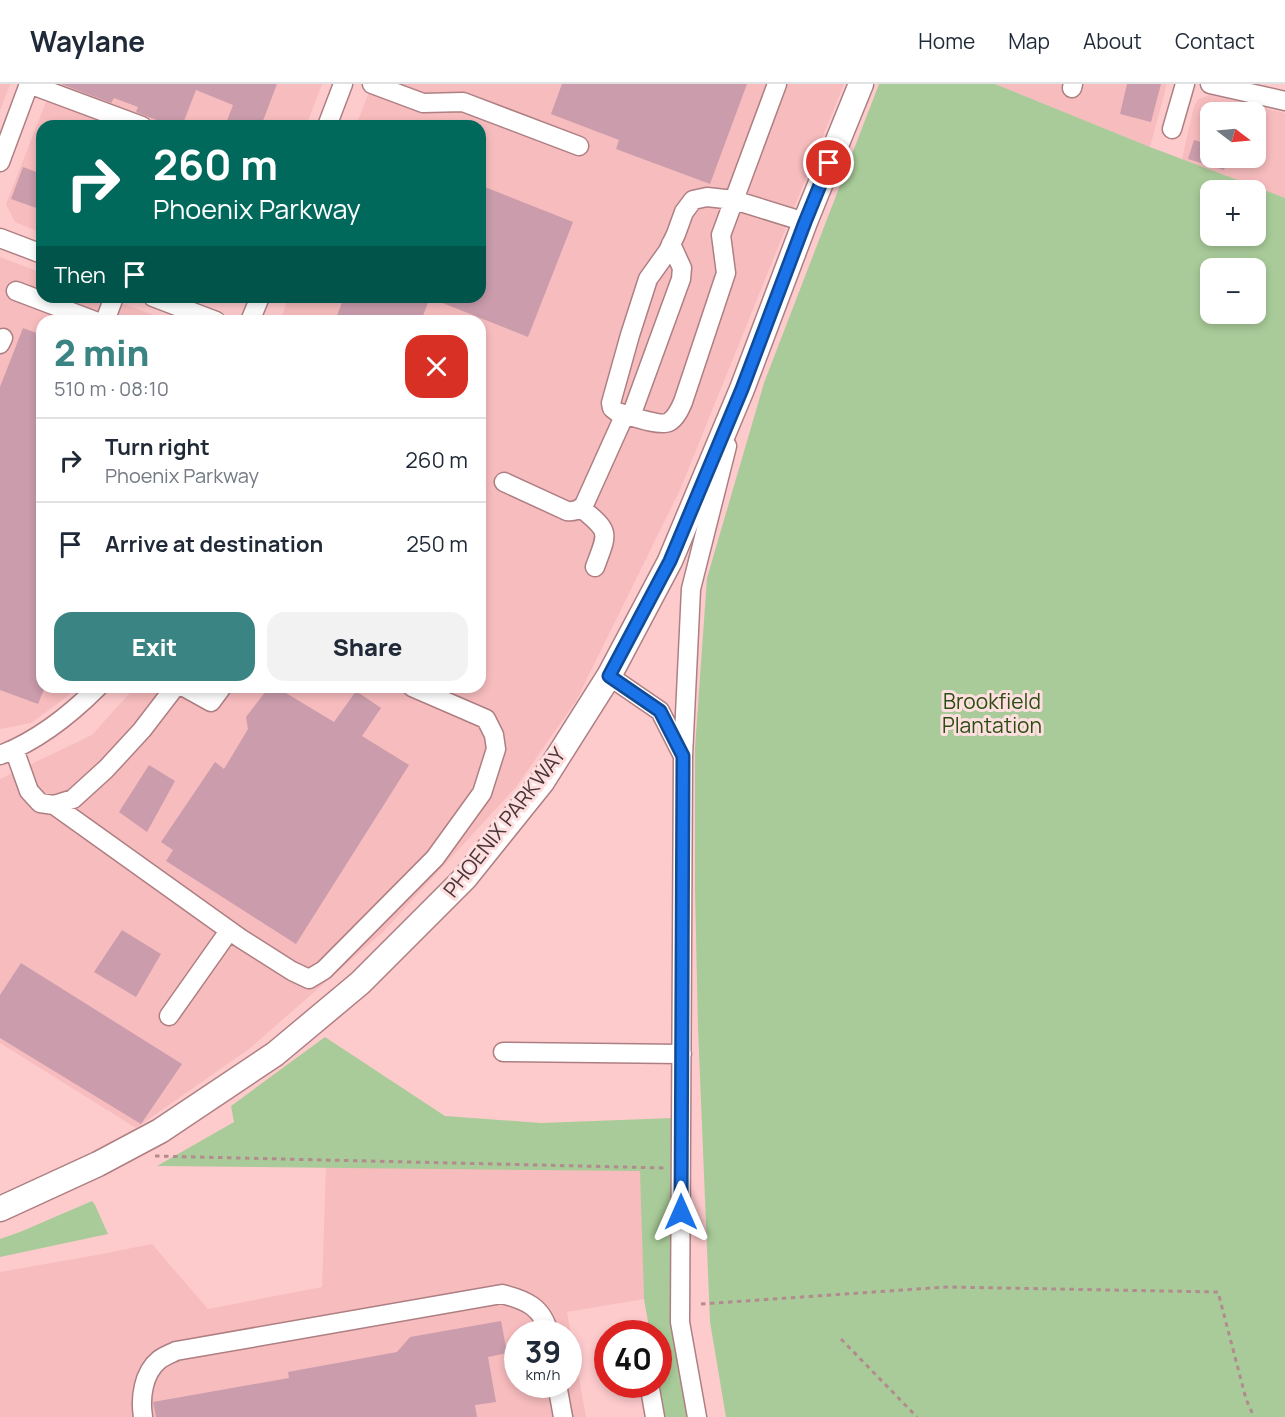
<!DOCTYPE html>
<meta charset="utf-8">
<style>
body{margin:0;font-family:Manrope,sans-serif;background:#f2f2f3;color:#1f2937;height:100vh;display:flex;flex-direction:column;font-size:22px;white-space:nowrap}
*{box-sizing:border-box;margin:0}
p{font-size:20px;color:#747a83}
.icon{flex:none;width:33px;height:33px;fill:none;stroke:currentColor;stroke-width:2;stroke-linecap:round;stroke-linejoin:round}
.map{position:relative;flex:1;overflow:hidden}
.panel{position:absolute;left:36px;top:231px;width:450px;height:378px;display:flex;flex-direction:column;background:#fff;border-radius:18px;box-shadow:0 3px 9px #0003}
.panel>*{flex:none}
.guide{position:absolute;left:36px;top:36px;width:450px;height:183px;border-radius:18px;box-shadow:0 3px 9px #0003;background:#00695c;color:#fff;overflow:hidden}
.needle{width:39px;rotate:106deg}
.controls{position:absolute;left:1200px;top:18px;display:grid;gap:12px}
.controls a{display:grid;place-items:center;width:66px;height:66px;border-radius:12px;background:#fff;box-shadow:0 3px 9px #0003;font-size:30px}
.speed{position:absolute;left:504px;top:1236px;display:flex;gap:12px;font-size:30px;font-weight:700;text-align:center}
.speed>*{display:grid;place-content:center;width:78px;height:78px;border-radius:50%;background:#fff;box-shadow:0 3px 9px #0003;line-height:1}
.speed small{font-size:15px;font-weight:400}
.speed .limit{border:9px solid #d22;background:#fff;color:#111}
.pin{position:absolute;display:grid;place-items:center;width:51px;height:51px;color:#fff;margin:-26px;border:3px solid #fff;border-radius:50%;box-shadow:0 2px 6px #0007}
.me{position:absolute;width:66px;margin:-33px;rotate:0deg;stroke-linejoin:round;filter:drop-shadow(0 0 4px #0008)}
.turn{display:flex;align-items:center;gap:21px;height:126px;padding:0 18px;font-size:27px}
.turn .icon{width:78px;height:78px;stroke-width:2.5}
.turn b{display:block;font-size:42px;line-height:51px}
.then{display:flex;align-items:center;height:57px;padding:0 18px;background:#0003;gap:12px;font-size:22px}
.round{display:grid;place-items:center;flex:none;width:63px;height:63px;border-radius:18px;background:#f2f2f3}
.overview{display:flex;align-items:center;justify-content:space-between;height:102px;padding:0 18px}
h1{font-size:36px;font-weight:800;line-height:45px;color:#3b8484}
.action{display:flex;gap:12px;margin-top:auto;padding:12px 18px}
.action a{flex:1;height:69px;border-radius:18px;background:#3b8484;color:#fff;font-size:24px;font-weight:800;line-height:69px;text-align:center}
.action a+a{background:#f2f2f3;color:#1f2937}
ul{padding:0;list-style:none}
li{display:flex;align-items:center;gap:18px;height:84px;padding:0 18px;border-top:2px solid #e0e1e3}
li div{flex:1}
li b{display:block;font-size:22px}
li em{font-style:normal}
header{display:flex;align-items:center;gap:36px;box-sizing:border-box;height:84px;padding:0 30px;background:#fff;border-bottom:2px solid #e0e1e3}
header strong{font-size:28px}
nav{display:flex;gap:33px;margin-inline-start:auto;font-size:21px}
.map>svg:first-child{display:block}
.built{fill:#f7bcbe;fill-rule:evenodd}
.green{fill:#a9cb99;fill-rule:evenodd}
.building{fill:#ca9cac}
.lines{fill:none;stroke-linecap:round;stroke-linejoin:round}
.minor-casing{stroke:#ae7f82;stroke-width:21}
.major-casing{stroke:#ae7f82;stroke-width:27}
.path{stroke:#b18b8d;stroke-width:3;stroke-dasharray:4.5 4.5;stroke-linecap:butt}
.minor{stroke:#fff;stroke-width:18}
.major{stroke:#fff;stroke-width:24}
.route-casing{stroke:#114b97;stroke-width:15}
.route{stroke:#1a73e8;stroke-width:10}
.labels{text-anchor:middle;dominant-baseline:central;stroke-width:6;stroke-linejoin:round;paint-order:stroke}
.park-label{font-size:21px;fill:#2a4e12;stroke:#fededf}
.street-label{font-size:21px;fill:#483435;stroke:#fededf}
</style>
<header>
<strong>Waylane</strong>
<nav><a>Home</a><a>Map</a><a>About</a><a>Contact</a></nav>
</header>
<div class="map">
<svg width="1285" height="1333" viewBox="0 0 1285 1333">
<rect width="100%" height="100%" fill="#fecbcd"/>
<path class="built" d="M0 0H10L0 27Z
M53 0H322L306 42H42V149L15 138 6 120Z
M372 0H844L680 406 576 617 516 703 383 848 249 965 136 1044 0 959V695L92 651 135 603H480V237H280L289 213H480V42H356Z
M995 0H1167L1150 63Z
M1210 11 1285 29V114L1182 75 1194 22 1198 15ZM1210 28H1256V74H1210Z
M0 173 42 189V213H106L169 237H42V603H75L68 612 31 639 0 645Z
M326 1082 641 1085 644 1215 567 1228 586 1333H0V1188L91 1172 152 1160 208 1225 322 1203ZM518 1250H568V1300H518Z"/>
<path class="green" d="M879 0H995L1150 63 1285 114V1333H726L710 1238 698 944 695 805V664L707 494 764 299ZM1210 106H1256V152H1210ZM1210 184H1256V230H1210Z
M325 953 445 1032 541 1039 673 1034 690 1333H664L659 1300 658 1250 650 1249 644 1215 640 1087 157 1082 234 1038 231 1022Z
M92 1117 95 1121 108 1150 0 1173V1155L20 1148Z"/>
<path class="building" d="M61 0H277L261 42H225L233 21 196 6 182 42H172L136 28 138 23 114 14 111 19Z
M562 0H747L710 100 616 65 619 56 551 30Z
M1127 0H1161L1151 38 1120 30Z
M1194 56 1210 61V74H1228L1224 86 1188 75Z
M23 83 42 90V126L11 115Z
M480 101 573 138 528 253 430 214 480 213Z
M344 213H430L421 237H335Z
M23 244 42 251V603H45L38 620 0 606V303Z
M269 603H276L334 638 356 607 381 624 362 652 409 681 296 860 166 777 173 766 161 758 215 678 224 685 248 645 246 633Z
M149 681 175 697 147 748 119 728Z
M122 846 161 870 136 913 94 888Z
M21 879 182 980 141 1040 0 954V911Z
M501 1237 507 1269 488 1273 496 1318 475 1321 477 1333H156L153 1318 289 1294 288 1288 397 1268 410 1253Z"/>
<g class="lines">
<defs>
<path id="minor" d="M29 0 142 42
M372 0 423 19 463 18 579 62
M777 0 721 151 726 189 683 318C680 325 676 334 669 338 660 343 628 331 617 328L612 324 611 319 630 251 648 195 668 167 676 150 684 128 693 116 707 113 734 116 805 138
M1210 0 1285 17
M1072 4 1073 0
M327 42 343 0
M1172 45 1185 0
M0 78 29 0
M0 154 42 170
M16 207 95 237
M153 213 216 237
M105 237 114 213
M250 237 260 213
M0 260 3 254
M631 332 681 195 682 184 671 160
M504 398 567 427C574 428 579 426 584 421L625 330
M581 424C611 448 608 448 595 483
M609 592 660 627 683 672 680 1238 697 1333
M184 603 211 618 222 603
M14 665 29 707 40 719 54 721 73 715 106 685 142 646 175 603
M0 671C37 657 70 631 98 603
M683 672 691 505 727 362
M54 721 240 854 292 887 309 895 324 886 435 774 482 709 496 665 494 651 486 635 412 603
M169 932 229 847
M503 968 682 970
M557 1300 563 1333
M650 1305 655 1333
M143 1333C140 1314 143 1289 159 1276 164 1272 170 1270 176 1267L502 1210C526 1216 543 1223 549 1250"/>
<path id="major" d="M0 1125 98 1080 160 1047 275 970 360 899 465 794 542 698 609 592 670 477 742 305 805 138 861 0"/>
</defs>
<use href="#minor" class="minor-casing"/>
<use href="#major" class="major-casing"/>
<path class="path" d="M155 1072 665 1084
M701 1220 946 1203 1218 1208 1246 1315 1254 1333
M841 1255 917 1333"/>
<use href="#minor" class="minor"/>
<use href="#major" class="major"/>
</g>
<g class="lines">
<defs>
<path id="route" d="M681 1128 683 672 660 627 609 592 670 477 742 305 805 138 829 79"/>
</defs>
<use href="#route" class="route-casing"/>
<use href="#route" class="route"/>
</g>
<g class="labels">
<g class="park-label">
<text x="992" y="617">Brookfield<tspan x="992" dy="24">Plantation</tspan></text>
</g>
<g class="street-label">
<text transform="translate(504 738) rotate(-52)">PHOENIX PARKWAY</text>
</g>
</g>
</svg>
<div class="controls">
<a><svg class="needle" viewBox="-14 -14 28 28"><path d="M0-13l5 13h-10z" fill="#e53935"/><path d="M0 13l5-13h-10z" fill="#747a83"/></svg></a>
<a>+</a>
<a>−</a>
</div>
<div class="speed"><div>39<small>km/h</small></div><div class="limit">40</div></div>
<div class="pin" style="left:829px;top:79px;background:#d93025"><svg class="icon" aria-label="arrive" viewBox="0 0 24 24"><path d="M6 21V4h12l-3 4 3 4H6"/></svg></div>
<svg class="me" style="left:681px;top:1128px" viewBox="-20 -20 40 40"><path d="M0-17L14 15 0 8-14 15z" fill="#1a73e8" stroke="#fff" stroke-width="4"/></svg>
<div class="guide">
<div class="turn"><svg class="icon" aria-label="right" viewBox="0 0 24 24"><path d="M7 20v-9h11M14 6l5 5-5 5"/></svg><div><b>260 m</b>Phoenix Parkway</div></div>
<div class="then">Then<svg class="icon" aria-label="arrive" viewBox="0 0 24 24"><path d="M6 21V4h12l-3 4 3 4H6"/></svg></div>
</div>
<section class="panel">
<div class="overview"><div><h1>2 min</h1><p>510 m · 08:10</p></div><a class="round" style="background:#d93025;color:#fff"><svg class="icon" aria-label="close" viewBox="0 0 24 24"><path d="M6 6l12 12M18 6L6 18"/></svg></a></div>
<ul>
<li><svg class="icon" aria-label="right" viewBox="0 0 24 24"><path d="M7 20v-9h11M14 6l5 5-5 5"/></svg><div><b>Turn right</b><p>Phoenix Parkway</p></div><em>260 m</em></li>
<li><svg class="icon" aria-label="arrive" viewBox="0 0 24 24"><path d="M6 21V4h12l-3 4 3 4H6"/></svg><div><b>Arrive at destination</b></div><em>250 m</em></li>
</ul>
<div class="action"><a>Exit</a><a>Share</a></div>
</section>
</div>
